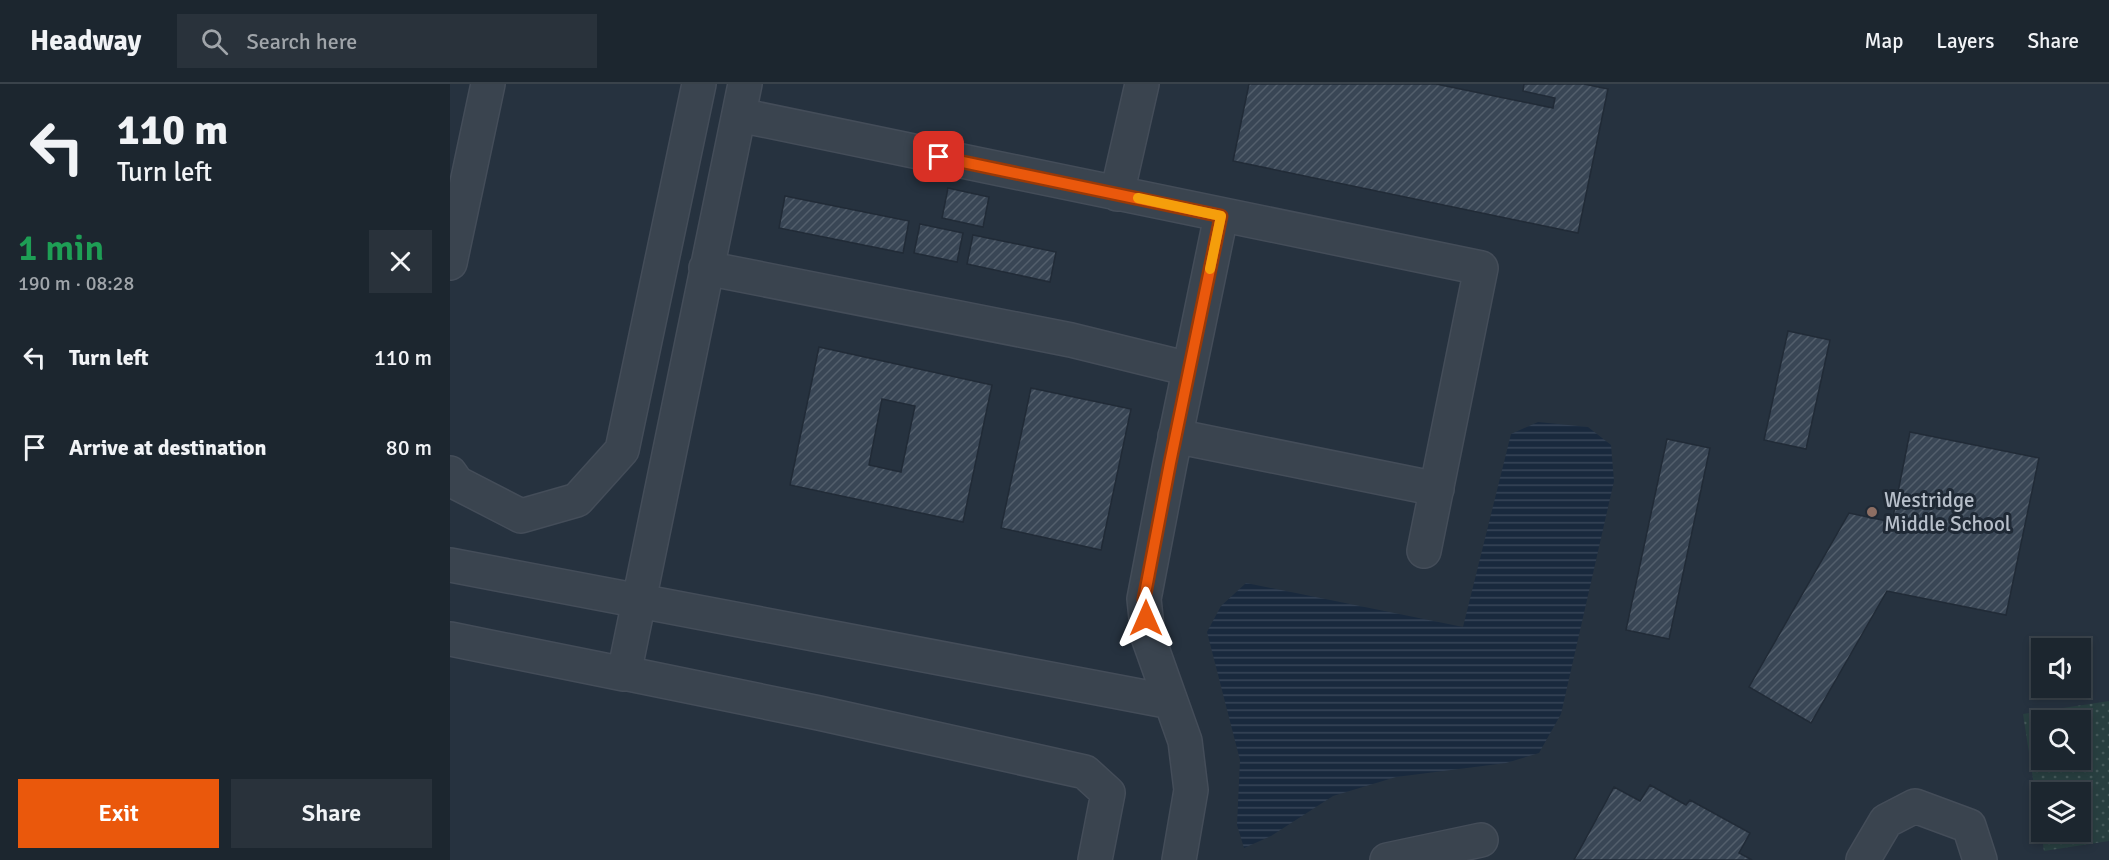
<!DOCTYPE html>
<meta charset="utf-8">
<style>
body{margin:0;font-family:Signika,sans-serif;background:#29323b;color:#f1f3f6;height:100vh;display:flex;flex-direction:column;font-size:22px;white-space:nowrap}
*{box-sizing:border-box;margin:0}
p{font-size:20px;color:#a0a5aa}
.icon{flex:none;width:33px;height:33px;fill:none;stroke:currentColor;stroke-width:2;stroke-linecap:round;stroke-linejoin:round}
.map{position:relative;flex:1;overflow:hidden}
.drawer{display:flex;flex-direction:column;background:#1c262f;width:450px}
.drawer>*{flex:none}
.banner{background:#1c262f;color:#f1f3f6;overflow:hidden}
.controls{position:absolute;left:1581px;top:554px;display:grid;gap:12px}
.controls a{display:grid;place-items:center;width:60px;height:60px;border-radius:0px;background:#1c262f;box-shadow:0 3px 9px #0003,0 0 0 2px #3a434b;font-size:30px}
.pin{position:absolute;display:grid;place-items:center;width:51px;height:51px;color:#fff;margin:-26px;border-radius:12px;box-shadow:0 3px 9px #0006}
.me{position:absolute;width:66px;margin:-33px;rotate:0deg;stroke-linejoin:round;filter:drop-shadow(0 0 4px #0008)}
.turn{display:flex;align-items:center;gap:21px;height:126px;padding:0 18px;font-size:27px}
.turn .icon{width:78px;height:78px;stroke-width:2.5}
.turn b{display:block;font-size:42px;line-height:51px}
.round{display:grid;place-items:center;flex:none;width:63px;height:63px;border-radius:0px;background:#29323b}
.headline{display:flex;align-items:center;justify-content:space-between;height:102px;padding:0 18px}
h1{font-size:36px;font-weight:600;line-height:45px;color:#1e9e55}
.button{display:flex;gap:12px;margin-top:auto;padding:12px 18px}
.button a{flex:1;height:69px;border-radius:0px;background:#ea580c;color:#fff;font-size:24px;font-weight:600;line-height:69px;text-align:center}
.button a+a{background:#29323b;color:#f1f3f6}
ul{padding:0;list-style:none}
li{display:flex;align-items:center;gap:18px;height:90px;padding:0 18px}
li div{flex:1}
li b{display:block;font-size:22px}
li em{font-style:normal}
header{display:flex;align-items:center;gap:36px;box-sizing:border-box;height:84px;padding:0 30px;background:#1c262f;border-bottom:2px solid #3a434b}
header strong{font-size:28px}
nav{display:flex;gap:33px;margin-inline-start:auto;font-size:21px}
.search{width:420px;height:54px;background:#29323b;display:flex;align-items:center;gap:15px;box-sizing:border-box;padding:0 21px;border-radius:0px;color:#a0a5aa;font-size:22px}
main{display:flex;flex:1;min-height:0}
.map>svg:first-child{display:block}
.park{fill:url(#park-dots);fill-rule:evenodd}
.water{fill:url(#water-rules)}
.building{fill:url(#building-hatch);stroke:#212b37;stroke-width:1.5;fill-rule:evenodd}
.lines{fill:none;stroke-linecap:round;stroke-linejoin:round}
.minor-casing{stroke:#444d59;stroke-width:36}
.minor{stroke:#3a444f;stroke-width:33}
.route-casing{stroke:#983908;stroke-width:15}
.route{stroke:#ea580c;stroke-width:10}
.slow{stroke:#f59e0b;stroke-width:10}
.education-dot{fill:#8d6e63;stroke:#1f2935;stroke-width:2}
.labels{text-anchor:middle;dominant-baseline:central;stroke-width:6;stroke-linejoin:round;paint-order:stroke}
.poi-label{font-size:21px;fill:#b7bfca;stroke:#1f2935;text-anchor:start}
</style>
<header>
<strong>Headway</strong>
<div class="search"><svg class="icon" aria-label="search" viewBox="0 0 24 24"><circle cx="10" cy="10" r="6"/><path d="M15 15l6 6"/></svg>Search here</div>
<nav><a>Map</a><a>Layers</a><a>Share</a></nav>
</header>
<main>
<section class="drawer">
<div class="banner">
<div class="turn"><svg class="icon" aria-label="left" viewBox="0 0 24 24"><path d="M17 20v-9H6M10 6l-5 5 5 5"/></svg><div><b>110 m</b>Turn left</div></div>
</div>
<div class="headline"><div><h1>1 min</h1><p>190 m · 08:28</p></div><a class="round"><svg class="icon" aria-label="close" viewBox="0 0 24 24"><path d="M6 6l12 12M18 6L6 18"/></svg></a></div>
<ul>
<li><svg class="icon" aria-label="left" viewBox="0 0 24 24"><path d="M17 20v-9H6M10 6l-5 5 5 5"/></svg><div><b>Turn left</b></div><em>110 m</em></li>
<li><svg class="icon" aria-label="arrive" viewBox="0 0 24 24"><path d="M6 21V4h12l-3 4 3 4H6"/></svg><div><b>Arrive at destination</b></div><em>80 m</em></li>
</ul>
<div class="button"><a>Exit</a><a>Share</a></div>
</section>
<div class="map">
<svg width="1659" height="776" viewBox="0 0 1659 776">
<defs>
<pattern id="park-dots" width="8" height="8" patternUnits="userSpaceOnUse" patternTransform="scale(1.5)"><rect width="8" height="8" fill="#283f40"/><path d="M2 2h.1M6 6h.1" fill="none" stroke="#45595a" stroke-width="1.8" stroke-linecap="round"/></pattern>
<pattern id="water-rules" width="6" height="5" patternUnits="userSpaceOnUse" patternTransform="scale(1.5)"><rect width="6" height="5" fill="#19293d"/><path d="M0 2.5h6" fill="none" stroke="#384658"/></pattern>
<pattern id="building-hatch" width="6" height="6" patternUnits="userSpaceOnUse" patternTransform="scale(1.5)"><rect width="6" height="6" fill="#394655"/><path d="M-1 1l2-2M0 6l6-6M5 7l2-2" fill="none" stroke="#535f6c"/></pattern>
</defs>
<rect width="100%" height="100%" fill="#26323f"/>
<path class="park" d="M1659 617V757L1594 767 1573 630ZM1592 636H1630V675H1592ZM1592 708H1630V747H1592Z"/>
<path class="water" d="M1088 338 1138 343 1161 361 1164 397 1111 630 1089 669 1056 679 946 693 883 712 821 752 794 764 787 741 790 676 757 548 771 522 796 499 1013 543 1061 350Z"/>
<path class="building" d="M799 0H986L1103 24 1105 14 1073 7 1074 0H1134L1158 5 1128 149 783 77Z
M498 104 539 113 533 143 492 134Z
M335 112 459 137 453 169 329 144Z
M470 140 513 149 507 178 464 169Z
M523 151 606 168 600 198 517 180Z
M1338 247 1380 256 1356 365 1314 356Z
M369 263 542 301 513 438 340 401ZM432 315 465 322 451 388 419 381Z
M581 304 681 325 651 466 551 444Z
M1460 348 1589 374 1556 531 1437 507 1361 639 1299 603 1399 429 1442 438Z
M1217 355 1260 364 1219 555 1176 546Z
M1200 701 1236 721 1240 716 1300 749 1289 769 1302 776H1124L1164 703 1190 717Z"/>
<g class="lines">
<defs>
<path id="minor" d="M289 31 1031 184 974 467
M667 110 692 0
M0 179 38 0
M256 184 621 256 739 285
M725 352 987 405
M0 389 7 399 71 432 127 416 172 366 249 0
M0 481 721 618
M0 555 174 590 295 0
M174 589 369 629 635 688 658 709 645 776
M729 776 741 706 735 657 698 553 694 515 720 379 771 132
M937 776 1031 756
M1413 776 1436 737 1465 722 1519 742 1530 776"/>
</defs>
<use href="#minor" class="minor-casing"/>
<use href="#minor" class="minor"/>
</g>
<g class="lines">
<defs>
<path id="route" d="M489 73 771 132 720 379 694 515 696 534"/>
</defs>
<use href="#route" class="route-casing"/>
<use href="#route" class="route"/>
<path class="slow" d="M688 114 771 132 760 185"/>
</g>
<circle class="education-dot" cx="1422" cy="428" r="6"/>
<g class="labels">
<g class="poi-label">
<text x="1434" y="416">Westridge<tspan x="1434" dy="24">Middle School</tspan></text>
</g>
</g>
</svg>
<div class="controls">
<a><svg class="icon" aria-label="sound" viewBox="0 0 24 24"><path d="M4 9h4l5-4v14l-5-4H4zM17 9q2 3 0 6"/></svg></a>
<a><svg class="icon" aria-label="search" viewBox="0 0 24 24"><circle cx="10" cy="10" r="6"/><path d="M15 15l6 6"/></svg></a>
<a><svg class="icon" aria-label="layers" viewBox="0 0 24 24"><path d="M12 4l9 5-9 5-9-5zM3 14l9 5 9-5"/></svg></a>
</div>
<div class="pin" style="left:489px;top:73px;background:#d93025"><svg class="icon" aria-label="arrive" viewBox="0 0 24 24"><path d="M6 21V4h12l-3 4 3 4H6"/></svg></div>
<svg class="me" style="left:696px;top:534px" viewBox="-20 -20 40 40"><path d="M0-17L14 15 0 8-14 15z" fill="#ea580c" stroke="#fff" stroke-width="4"/></svg>
</div>
</main>
